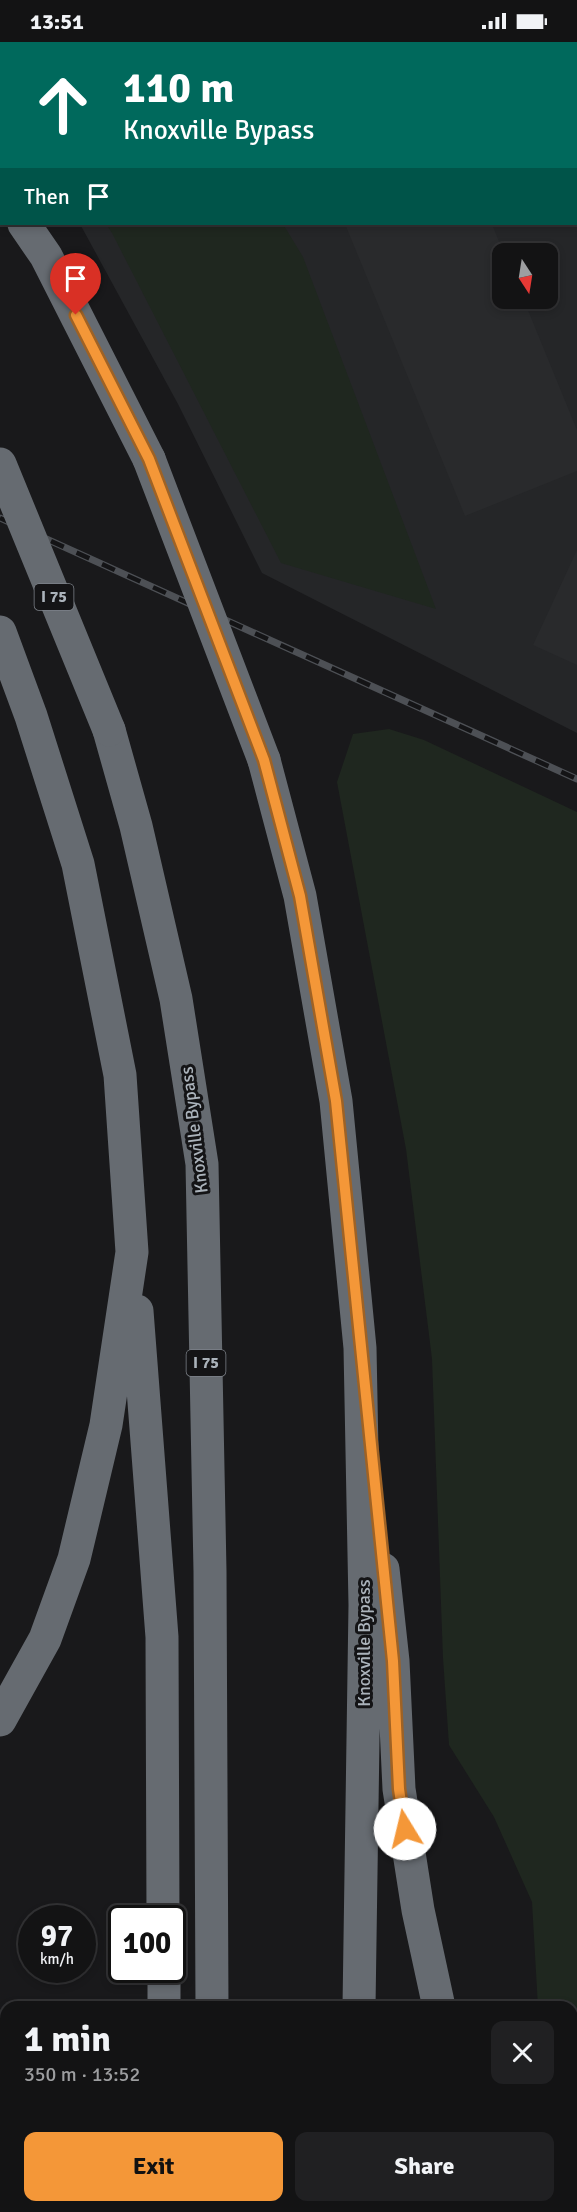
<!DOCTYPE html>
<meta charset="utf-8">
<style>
body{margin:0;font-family:Signika,sans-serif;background:#202022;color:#f1f3f6;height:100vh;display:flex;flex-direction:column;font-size:22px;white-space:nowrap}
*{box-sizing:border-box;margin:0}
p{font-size:20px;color:#9d9ea0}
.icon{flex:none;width:33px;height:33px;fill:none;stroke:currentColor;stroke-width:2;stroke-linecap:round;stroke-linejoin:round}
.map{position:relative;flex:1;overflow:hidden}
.sheet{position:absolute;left:0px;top:1959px;width:578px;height:212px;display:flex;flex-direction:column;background:#131314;border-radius:18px 18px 0 0;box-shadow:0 3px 9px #0003,0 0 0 2px #323234}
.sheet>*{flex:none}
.hud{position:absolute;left:0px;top:0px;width:578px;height:183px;box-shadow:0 3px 9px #0003,0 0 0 2px #323234;background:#00695c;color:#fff;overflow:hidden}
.needle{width:39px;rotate:168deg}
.buttons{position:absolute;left:492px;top:201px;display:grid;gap:12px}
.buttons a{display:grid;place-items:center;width:66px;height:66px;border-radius:12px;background:#131314;box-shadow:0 3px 9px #0003,0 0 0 2px #323234;font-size:30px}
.speed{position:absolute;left:18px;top:1863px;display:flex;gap:12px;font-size:30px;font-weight:700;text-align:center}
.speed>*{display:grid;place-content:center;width:78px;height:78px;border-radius:50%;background:#131314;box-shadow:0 3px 9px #0003,0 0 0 2px #323234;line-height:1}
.speed small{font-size:15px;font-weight:400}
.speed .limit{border:3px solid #111;border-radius:9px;background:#fff;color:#111}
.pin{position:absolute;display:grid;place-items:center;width:51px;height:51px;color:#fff;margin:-62px -26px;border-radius:50% 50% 50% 0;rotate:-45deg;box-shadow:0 0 6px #0007}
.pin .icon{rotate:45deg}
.me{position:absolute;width:66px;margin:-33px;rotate:351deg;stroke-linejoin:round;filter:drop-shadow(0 0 4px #0008)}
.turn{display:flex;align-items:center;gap:21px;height:126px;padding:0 24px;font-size:27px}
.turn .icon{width:78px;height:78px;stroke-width:2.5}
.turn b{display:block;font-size:42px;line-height:51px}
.then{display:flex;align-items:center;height:57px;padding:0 24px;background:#0003;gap:12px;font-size:22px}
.round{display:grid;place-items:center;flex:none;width:63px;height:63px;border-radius:12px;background:#202022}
.summary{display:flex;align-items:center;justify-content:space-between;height:102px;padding:0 24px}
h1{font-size:36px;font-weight:700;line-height:45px}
.primary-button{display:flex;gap:12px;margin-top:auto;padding:12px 24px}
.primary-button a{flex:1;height:69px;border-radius:12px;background:#f49738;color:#111;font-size:24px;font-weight:700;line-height:69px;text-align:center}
.primary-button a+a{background:#202022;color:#f1f3f6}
.status{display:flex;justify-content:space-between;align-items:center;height:42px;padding:0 30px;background:#131314;direction:ltr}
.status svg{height:16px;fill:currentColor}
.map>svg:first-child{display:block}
.built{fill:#252628;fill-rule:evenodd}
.green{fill:#1f271f}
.building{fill:#292a2c}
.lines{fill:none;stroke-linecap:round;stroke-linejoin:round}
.minor{stroke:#3a3c40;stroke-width:32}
.highway{stroke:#666b71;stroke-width:33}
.rail-casing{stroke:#4d5055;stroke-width:7}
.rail{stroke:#141416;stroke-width:4.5;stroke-dasharray:14;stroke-linecap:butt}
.highway-bridge{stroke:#666b71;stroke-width:33}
.route-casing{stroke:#9f6224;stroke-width:15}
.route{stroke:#f49738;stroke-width:10}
.labels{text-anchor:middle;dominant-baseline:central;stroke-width:6;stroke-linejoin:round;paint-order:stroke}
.shield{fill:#141416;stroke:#7e838a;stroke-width:1.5}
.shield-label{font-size:16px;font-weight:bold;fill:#abb3bb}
.street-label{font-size:18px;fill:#abb3bb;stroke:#141416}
</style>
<div class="status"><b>13:51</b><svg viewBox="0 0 49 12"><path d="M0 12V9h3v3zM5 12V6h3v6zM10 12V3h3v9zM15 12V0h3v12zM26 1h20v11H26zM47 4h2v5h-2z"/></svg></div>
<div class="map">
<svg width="577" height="2170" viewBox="0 0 577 2170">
<rect width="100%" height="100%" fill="#19191b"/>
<path class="built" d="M0 0H577V691L262 531 178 362 80 182H576V2H2L1 57ZM502 212H548V256H502Z"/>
<path class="green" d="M0 0H173L174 1 2 2 1 35Z
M106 182H283L303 215 436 567 281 521 112 191Z
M389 687 424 698 577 770V2170H563L562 2165 572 2164V1965H538L532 1860 494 1775 449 1703 443 1616 432 1317 406 1107 337 740 353 692Z"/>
<path class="building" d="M345 182H492L504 212H502V256H523L577 388V429L465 474Z
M577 508V623L533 603Z"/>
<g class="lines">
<path class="minor" d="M532 0 535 2
M576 29 577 30"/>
<path class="highway" d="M0 144 2 146
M24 182 46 214 149 417
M0 590 31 674 78 822 120 1033 132 1210 106 1383 74 1517 45 1597 0 1678
M109 688 136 784 176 957 202 1122 210 1529 212 1965
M264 718 300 854 336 1059 360 1306 365 1563 359 1965
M137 1269 162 1595 163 1876
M383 1527 393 1619 399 1747 418 1868 439 1965
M164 1928V1965
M0 2107 6 2111
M68 2164 73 2170
M166 2164V2170
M214 2164 215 2170
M358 2164 359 2170
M494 2164 496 2170"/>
<defs>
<path id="rail" d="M0 476 577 737"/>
</defs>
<use href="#rail" class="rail-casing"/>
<use href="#rail" class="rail"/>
<path class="highway-bridge" d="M149 417 264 718
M0 422 109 688"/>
</g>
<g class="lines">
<defs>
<path id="route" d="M76 273 149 417 264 718 300 854 336 1059 393 1619 399 1747 405 1787"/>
</defs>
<use href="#route" class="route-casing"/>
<use href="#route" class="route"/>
</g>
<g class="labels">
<g class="shield">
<rect x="34.5" y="542" width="39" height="26" rx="4.5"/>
<rect x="186.5" y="1308" width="39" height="26" rx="4.5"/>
</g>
<g class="shield-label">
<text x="54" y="555">I 75</text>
<text x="206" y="1321">I 75</text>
</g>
<g class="street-label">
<text transform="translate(194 1088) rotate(-97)">Knoxville Bypass</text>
<text transform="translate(364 1601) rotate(-90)">Knoxville Bypass</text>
</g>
</g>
</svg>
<div class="buttons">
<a><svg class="needle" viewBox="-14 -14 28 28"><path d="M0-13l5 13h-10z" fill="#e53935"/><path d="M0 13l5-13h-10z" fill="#9d9ea0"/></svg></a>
</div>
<div class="speed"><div>97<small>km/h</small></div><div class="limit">100</div></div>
<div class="pin" style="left:76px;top:273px;background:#d93025"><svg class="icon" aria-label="arrive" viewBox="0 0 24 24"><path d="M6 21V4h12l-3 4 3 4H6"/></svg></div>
<svg class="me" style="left:405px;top:1787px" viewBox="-20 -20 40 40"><circle r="19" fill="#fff"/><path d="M0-13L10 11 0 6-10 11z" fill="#f49738"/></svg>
<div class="hud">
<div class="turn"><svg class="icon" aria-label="ahead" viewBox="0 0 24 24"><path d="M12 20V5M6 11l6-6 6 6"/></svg><div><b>110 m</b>Knoxville Bypass</div></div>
<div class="then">Then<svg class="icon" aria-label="arrive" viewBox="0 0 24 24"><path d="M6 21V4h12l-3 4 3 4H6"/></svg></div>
</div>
<section class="sheet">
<div class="summary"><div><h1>1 min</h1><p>350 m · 13:52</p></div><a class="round"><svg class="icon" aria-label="close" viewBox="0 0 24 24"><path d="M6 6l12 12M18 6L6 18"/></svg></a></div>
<div class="primary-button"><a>Exit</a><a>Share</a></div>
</section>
</div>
